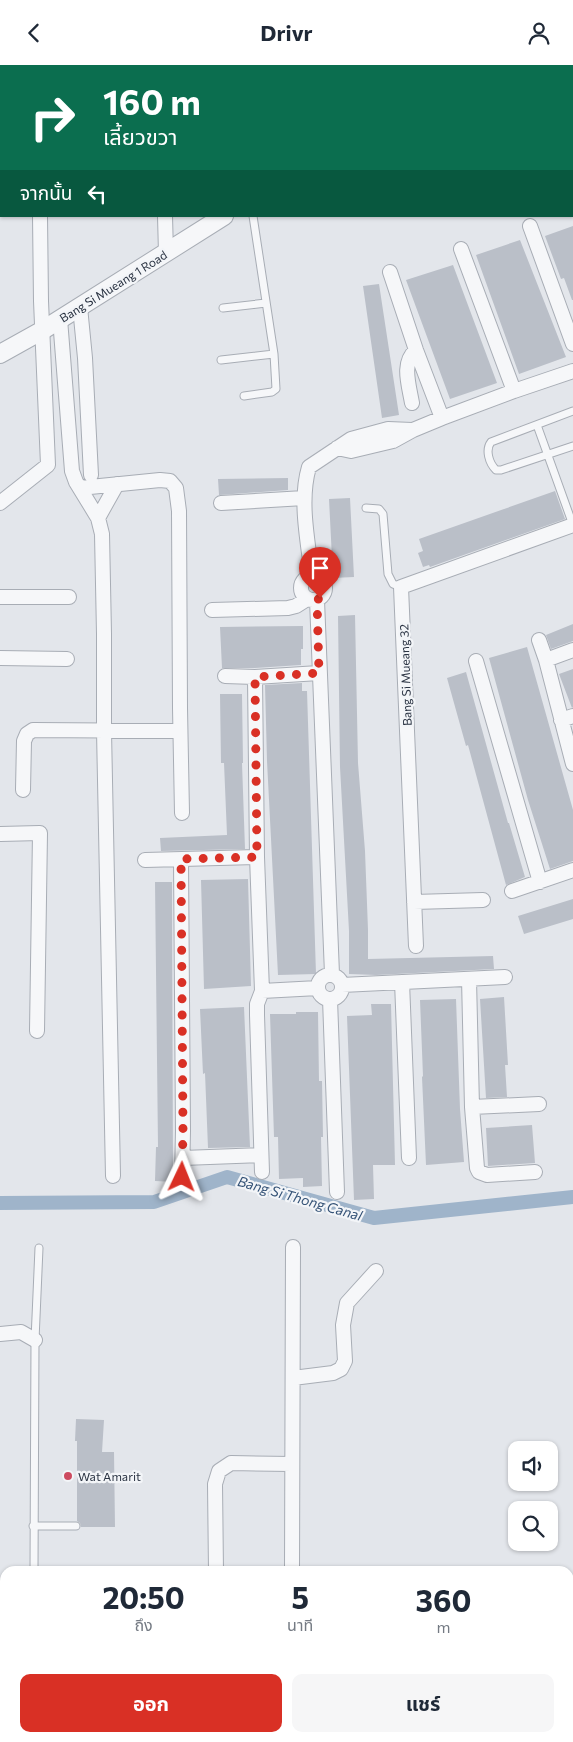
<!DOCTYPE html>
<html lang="th">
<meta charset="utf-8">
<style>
body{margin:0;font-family:Commissioner,"Noto Sans Thai",sans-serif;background:#f6f6f7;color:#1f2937;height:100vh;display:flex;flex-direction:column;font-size:19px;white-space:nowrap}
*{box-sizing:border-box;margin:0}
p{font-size:16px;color:#747a83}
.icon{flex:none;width:28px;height:28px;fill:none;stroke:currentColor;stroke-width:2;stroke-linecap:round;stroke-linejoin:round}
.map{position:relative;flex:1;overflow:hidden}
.panel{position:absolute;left:0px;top:1501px;width:574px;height:176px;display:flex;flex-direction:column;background:#fff;border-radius:15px 15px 0 0;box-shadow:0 1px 4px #0004}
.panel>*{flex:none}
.banner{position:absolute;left:0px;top:0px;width:574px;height:152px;box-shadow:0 1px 4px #0004;background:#0b6e4f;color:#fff;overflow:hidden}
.controls{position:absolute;left:508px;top:1376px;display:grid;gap:10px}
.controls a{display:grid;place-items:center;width:50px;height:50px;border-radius:10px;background:#fff;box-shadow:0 1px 4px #0004;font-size:25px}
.pin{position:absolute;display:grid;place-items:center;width:42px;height:42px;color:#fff;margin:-51px -21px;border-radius:50% 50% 50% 0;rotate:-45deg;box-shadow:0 0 5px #0007}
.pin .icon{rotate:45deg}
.me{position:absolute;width:55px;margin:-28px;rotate:2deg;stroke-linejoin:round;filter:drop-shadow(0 0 4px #0008)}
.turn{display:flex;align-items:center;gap:18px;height:105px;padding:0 20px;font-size:22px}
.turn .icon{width:65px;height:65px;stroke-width:2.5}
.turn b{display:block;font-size:35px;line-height:42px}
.then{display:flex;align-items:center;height:48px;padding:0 20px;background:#0003;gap:10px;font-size:19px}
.eta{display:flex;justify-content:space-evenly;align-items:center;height:85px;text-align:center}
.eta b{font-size:30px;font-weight:700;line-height:35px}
.button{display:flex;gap:10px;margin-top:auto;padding:10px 20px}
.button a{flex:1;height:58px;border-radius:10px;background:#d93025;color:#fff;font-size:20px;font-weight:700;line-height:58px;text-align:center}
.button a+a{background:#f6f6f7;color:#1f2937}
header{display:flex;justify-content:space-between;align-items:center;height:65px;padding:0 20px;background:#fff;font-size:22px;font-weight:700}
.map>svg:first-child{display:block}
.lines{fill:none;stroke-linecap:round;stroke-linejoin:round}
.canal{stroke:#9fb4ca;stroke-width:14}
.building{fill:#babfc8}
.service-casing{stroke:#a8adb5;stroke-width:9}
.minor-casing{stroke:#a8adb5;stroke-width:16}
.tertiary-casing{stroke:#a8adb5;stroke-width:20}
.service{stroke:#f6f7f9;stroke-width:7}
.minor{stroke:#f6f7f9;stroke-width:14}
.tertiary{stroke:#f6f7f9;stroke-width:18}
.route{stroke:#d93025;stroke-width:9;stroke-dasharray:0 16.2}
.poi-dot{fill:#cd4b60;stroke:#f3f5f8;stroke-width:2}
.labels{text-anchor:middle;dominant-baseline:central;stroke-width:4.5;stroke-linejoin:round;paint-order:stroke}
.street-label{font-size:12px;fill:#2b3443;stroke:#f3f5f8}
.poi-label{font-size:12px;fill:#2b3443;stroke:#f3f5f8;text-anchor:start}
.water-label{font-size:14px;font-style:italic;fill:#355377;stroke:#f3f5f8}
</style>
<header><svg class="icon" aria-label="back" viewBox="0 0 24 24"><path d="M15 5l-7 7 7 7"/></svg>Drivr<svg class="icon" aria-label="person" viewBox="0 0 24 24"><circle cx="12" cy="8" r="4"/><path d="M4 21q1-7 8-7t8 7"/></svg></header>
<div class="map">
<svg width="573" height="1677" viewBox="0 0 573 1677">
<rect width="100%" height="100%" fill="#e3e6eb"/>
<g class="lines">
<path class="canal" d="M0 1138 154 1137 227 1112 374 1153 573 1132"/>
</g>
<path class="building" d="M573 161V235H572L564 213 561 214 545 171Z
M520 175 566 292 519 309 476 190Z
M453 200 497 318 450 334 406 215Z
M379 219 399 350 382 353 363 221Z
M288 413V425L219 430 218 414Z
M555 426 565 454 430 502 429 500 423 502 418 488 423 486 419 474Z
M350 433 354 512 333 513 329 434Z
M355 550 358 698 365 786 368 865V894L493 891 494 904 376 910 349 909V866L340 702 338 551Z
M573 559V576L551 584 546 570Z
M303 561V584H301V600L255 603H222L220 562Z
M527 582 573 745V796L550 804 528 735 489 593Z
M573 604V642L572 643 559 609Z
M466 607 508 758H509L525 812 506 820 468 680 466 681 447 613Z
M302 618V626H307L316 909 278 910 267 696 265 620Z
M220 629H242L243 698H242L245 784 161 786 160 773 227 770 224 698H221Z
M248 814 251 921 204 924 201 815Z
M155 817H172L173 1112 175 1117 155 1116 156 1082H158Z
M573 834V854L524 869 518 851Z
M504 932 508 1000H505L507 1032 486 1033 480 934Z
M456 934 460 1044 464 1097 426 1100 422 1012 423 1011 420 935Z
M371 939H391L395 1100H373L374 1134 354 1135 347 951 372 950Z
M244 942 250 1082 208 1083 205 1008 203 1009 200 944Z
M296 947H318L319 1016H322L323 1072H321L322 1121 303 1122V1113L279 1114 278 1072H274L270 949H296Z
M532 1060 535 1098 488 1101 486 1063Z
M76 1354 104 1355 102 1387H114L115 1462H81L80 1458 77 1456V1376H75Z"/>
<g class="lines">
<defs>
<path id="service" d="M223 243 266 238
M221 295 274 289 253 151
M244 331 272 327 276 324 274 289
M573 346 491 377C485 385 489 398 496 405H501L573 381
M537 360 573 460
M366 443 379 444 383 449 388 509 393 519 401 522
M33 1461H76
M34 1506 35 1275 39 1183"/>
<path id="minor" d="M160 0V1
M289 0V1
M40 1V0
M165 151 166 188
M530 161 573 279
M461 184 514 326
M390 207 416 285 442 353
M80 242 85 293 91 410
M60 254 72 406 76 417 98 453 102 469 104 569V666L113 1111
M412 338C409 320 401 298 416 285
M337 383 351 386 393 376 413 365 442 353 514 326 573 306
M80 423 160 415 170 416 176 423 179 446 180 643 182 748
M0 438 48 400 41 236 40 151
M221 438 304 433
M98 453 117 419
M301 523a12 12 0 1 1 24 0a12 12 0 1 1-24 0Z
M312 511C308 476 299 436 309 402L351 374 388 364 412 365
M0 532H69
M317 535 332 909
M212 545 288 543 296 541 307 534
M539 575 546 595 573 699
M0 593 67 594
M546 595 573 585
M476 596 540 817
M225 611 255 612 319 608
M255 612 257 792 262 926 257 939V950L262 1107
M561 655 573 651
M23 725 24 676 27 669 33 665 180 666
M0 769 40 768 37 966
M145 795 257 792
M181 795 183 1066 182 1112
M512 826 573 805
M414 837 483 835
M416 881 401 522 573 460
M318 922a12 12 0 1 1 24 0a12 12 0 1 1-24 0Z
M469 914 472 1042 477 1103 479 1107 487 1110 535 1107
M402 917 409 1093
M342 920 505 912
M262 926 318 923
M330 934 337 1127
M472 1042 539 1039
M183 1093 260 1090
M0 1269 21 1267 35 1275
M293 1313 333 1308 341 1304 345 1296 343 1260 347 1238 376 1206
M216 1506 215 1419 219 1406 231 1398 292 1399
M292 1506 293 1182
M0 1618H5
M569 1631 573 1638
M365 1672 374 1677
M38 1677V1672"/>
<path id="tertiary" d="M498 1 500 0
M0 289 43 265 224 151"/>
</defs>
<use href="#service" class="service-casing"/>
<use href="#minor" class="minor-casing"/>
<use href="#tertiary" class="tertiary-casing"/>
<use href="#service" class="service"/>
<use href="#minor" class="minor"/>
<use href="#tertiary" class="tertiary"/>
</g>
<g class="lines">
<path class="route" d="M182 1112 183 1066 181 794 257 792 255 612 319 608 317 535 320 533"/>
</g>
<circle class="poi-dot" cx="68" cy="1411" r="5"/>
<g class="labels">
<g class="street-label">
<text transform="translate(113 221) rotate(-32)">Bang Si Mueang 1 Road</text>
<text transform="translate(405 610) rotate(-92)">Bang Si Mueang 32</text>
</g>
<g class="poi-label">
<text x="78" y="1411">Wat Amarit</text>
</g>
<g class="water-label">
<text transform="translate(300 1133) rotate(16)">Bang Si Thong Canal</text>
</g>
</g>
</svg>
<div class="controls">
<a><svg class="icon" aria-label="sound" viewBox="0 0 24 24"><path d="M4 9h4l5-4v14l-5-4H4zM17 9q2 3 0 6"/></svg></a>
<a><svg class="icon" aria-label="search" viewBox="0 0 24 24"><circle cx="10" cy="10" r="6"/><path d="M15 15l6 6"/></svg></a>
</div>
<div class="pin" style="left:320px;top:533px;background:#d93025"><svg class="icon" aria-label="arrive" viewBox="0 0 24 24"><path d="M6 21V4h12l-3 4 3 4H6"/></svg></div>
<svg class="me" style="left:182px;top:1112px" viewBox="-20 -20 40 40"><path d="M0-17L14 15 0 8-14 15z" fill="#d93025" stroke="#fff" stroke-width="4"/></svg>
<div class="banner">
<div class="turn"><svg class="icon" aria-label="right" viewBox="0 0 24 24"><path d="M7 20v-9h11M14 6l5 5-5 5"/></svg><div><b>160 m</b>เลี้ยวขวา</div></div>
<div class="then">จากนั้น<svg class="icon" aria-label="left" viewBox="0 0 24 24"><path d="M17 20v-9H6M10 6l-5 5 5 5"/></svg></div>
</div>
<section class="panel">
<div class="eta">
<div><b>20:50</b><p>ถึง</p></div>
<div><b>5</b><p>นาที</p></div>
<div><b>360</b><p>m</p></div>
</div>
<div class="button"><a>ออก</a><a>แชร์</a></div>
</section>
</div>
